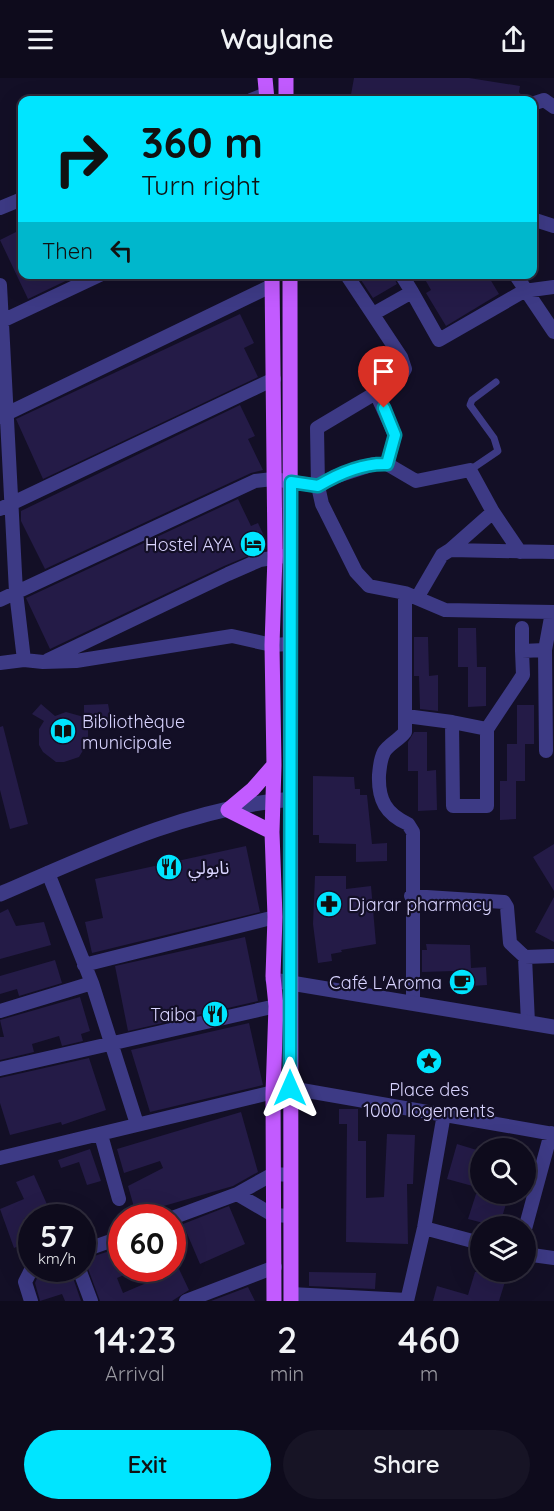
<!DOCTYPE html>
<meta charset="utf-8">
<style>
body{margin:0;font-family:Quicksand,"Noto Sans Arabic",sans-serif;background:#171425;color:#f1f3f6;height:100vh;display:flex;flex-direction:column;font-size:22px;white-space:nowrap}
*{box-sizing:border-box;margin:0}
p{font-size:20px;color:#9b9ba3}
.icon{flex:none;width:33px;height:33px;fill:none;stroke:currentColor;stroke-width:2;stroke-linecap:round;stroke-linejoin:round}
.map{position:relative;height:1223px;overflow:hidden}
.drawer{display:flex;flex-direction:column;background:#0e0b1c;flex:1}
.drawer>*{flex:none}
.top-card{position:absolute;left:18px;top:18px;width:519px;height:183px;border-radius:12px;box-shadow:0 6px 24px #0002,0 0 0 2px #2e2b3b;background:#00e5ff;color:#111;overflow:hidden}
.fabs{position:absolute;left:470px;top:1060px;display:grid;gap:12px}
.fabs a{display:grid;place-items:center;width:66px;height:66px;border-radius:50%;background:#0e0b1c;box-shadow:0 6px 24px #0002,0 0 0 2px #2e2b3b;font-size:30px}
.speed{position:absolute;left:18px;top:1126px;display:flex;gap:12px;font-size:30px;font-weight:700;text-align:center}
.speed>*{display:grid;place-content:center;width:78px;height:78px;border-radius:50%;background:#0e0b1c;box-shadow:0 6px 24px #0002,0 0 0 2px #2e2b3b;line-height:1}
.speed small{font-size:15px;font-weight:400}
.speed .limit{border:9px solid #d22;background:#fff;color:#111}
.pin{position:absolute;display:grid;place-items:center;width:51px;height:51px;color:#fff;margin:-62px -26px;border-radius:50% 50% 50% 0;rotate:-45deg;box-shadow:0 0 6px #0007}
.pin .icon{rotate:45deg}
.me{position:absolute;width:66px;margin:-33px;rotate:0deg;stroke-linejoin:round;filter:drop-shadow(0 0 4px #0008)}
.turn{display:flex;align-items:center;gap:21px;height:126px;padding:0 24px;font-size:27px}
.turn .icon{width:78px;height:78px;stroke-width:2.5}
.turn b{display:block;font-size:42px;line-height:51px}
.then{display:flex;align-items:center;height:57px;padding:0 24px;background:#0003;gap:12px;font-size:22px}
.eta{display:flex;justify-content:space-evenly;align-items:center;height:102px;text-align:center}
.eta b{font-size:36px;font-weight:600;line-height:42px}
.button{display:flex;gap:12px;margin-top:auto;padding:12px 24px}
.button a{flex:1;height:69px;border-radius:36px;background:#00e5ff;color:#111;font-size:24px;font-weight:600;line-height:69px;text-align:center}
.button a+a{background:#171425;color:#f1f3f6}
header{display:flex;justify-content:space-between;align-items:center;height:78px;padding:0 24px;background:#0e0b1c;font-size:27px;font-weight:600}
.map>svg:first-child{display:block}
.building{fill:#241b47}
.lines{fill:none;stroke-linecap:round;stroke-linejoin:round}
.service{stroke:#3d3a85;stroke-width:7}
.minor{stroke:#3d3a85;stroke-width:14}
.tertiary{stroke:#3d3a85;stroke-width:15}
.primary{stroke:#c25bff;stroke-width:15}
.route-casing{stroke:#0095a6;stroke-width:15}
.route{stroke:#00e5ff;stroke-width:10}
.labels{text-anchor:middle;dominant-baseline:central;stroke-width:4.5;stroke-linejoin:round;paint-order:stroke}
.poi-label{font-size:18px;fill:#d9d4ff;stroke:#130f26;text-anchor:end}
</style>
<header><svg class="icon" aria-label="menu" viewBox="0 0 24 24"><path d="M4 6h16M4 12h16M4 18h16"/></svg>Waylane<svg class="icon" aria-label="share" viewBox="0 0 24 24"><path d="M12 15V3M7 8l5-5 5 5M5 13v7h14v-7"/></svg></header>
<div class="map">
<svg width="554" height="1223" viewBox="0 0 554 1223">
<rect width="100%" height="100%" fill="#130f26"/>
<path class="building" d="M354 0H469L520 8 519 14 525 21 350 22Z
M22 151V196H80L28 221 0 162Z
M357 196H392L397 206 373 220Z
M422 196H487L499 216 446 248 426 215 431 212Z
M240 236 254 265 244 270 258 299 43 401 16 341Z
M240 327 255 358 248 361 263 392 251 395 45 491 21 443V433Z
M238 421 251 448 258 445 265 460V471L224 488 50 571 26 520Z
M458 550H476L477 589H486V628L468 629V589H458Z
M414 559H428L429 598 438 597V633L420 631 419 598H414Z
M41 626 55 638 66 634 84 639V627L108 626 112 646 88 647V664L79 679 64 684H56L43 674 39 667V651L44 643 32 636Z
M517 627H534V666H517Z
M3 648 28 746 10 751 0 712V649Z
M414 654H427V693L436 692 437 732 418 733V693H408V664Z
M507 666H525V703H516V741L500 742V703H507Z
M313 698 354 699 355 711H360V717H367L372 766 387 765V783L356 784V766L319 765V757H313Z
M554 766V813L533 779Z
M246 768 260 834 92 875 85 844 103 840 95 801Z
M315 798H346V811L371 808 376 866 341 872 342 874 331 876 332 883 318 885 313 846Z
M554 819V864L535 854Z
M8 831 16 848 44 844 51 867 0 881V835Z
M245 859 258 923 128 953 115 888Z
M426 866 470 867 471 890 486 889 487 907 455 909 454 893 422 894V872H427Z
M55 882 62 905 19 918 17 911 0 916V898Z
M80 919 90 953 81 956 83 963 62 968 59 958 32 966 34 974 0 982V959H4L0 942Z
M249 945 263 1007 150 1034 131 972Z
M89 980 106 1032 62 1047 61 1044 10 1057 0 1025V1000Z
M339 1031H358V1063H366V1120L384 1119 387 1056 415 1057 413 1106H407L408 1166 346 1164 347 1046H339Z
M241 1034 258 1094 233 1108 136 1136 128 1108 163 1090 160 1083 124 1095 117 1071Z
M457 1066 480 1073V1110L447 1101Z
M90 1071 101 1103 87 1107 79 1084 61 1090 58 1082Z
M34 1097 53 1140H24L32 1162 14 1170 0 1131 24 1121 16 1104Z
M476 1116H509L499 1149 468 1141Z
M229 1128 245 1166 200 1186 183 1146Z
M122 1169V1191H138L117 1200 123 1215 179 1191 189 1212 172 1223H100L87 1188 82 1182Z
M41 1191H70L81 1223H65L62 1216 40 1223 35 1205Z
M309 1194 376 1195 375 1211 309 1208Z
M475 1194H508L499 1223H433L437 1208 468 1217Z
M248 1209 255 1223H211Z"/>
<g class="lines">
<path class="service" d="M470 392 498 373 494 360 470 327 472 322 496 304"/>
<path class="minor" d="M251 22 266 16
M532 26 544 22 554 29
M0 130 22 121
M532 141 554 148
M346 196 401 279 405 291 399 301 317 350 318 408 322 426 356 494 369 508 405 515 445 532 554 534
M401 196 412 214
M515 196 554 254
M0 207 16 514 24 582
M373 236 412 214 439 262 524 213 554 209
M0 244 102 196
M376 315 395 357 387 386
M0 339 271 208
M0 431 274 301
M450 472 493 434
M405 515V654C399 662 389 666 384 674 380 682 380 688 379 697 378 722 386 736 408 746L413 754V923
M417 520 442 477 450 472 554 474
M0 522 255 403 273 401 318 408 334 399 374 386H387L416 403 470 392 493 434 520 474
M522 550V573L545 572
M48 582 228 496 260 482 284 478
M0 585 24 582 43 584 76 583 232 558 272 567 289 566
M406 638 452 644
M487 651 452 644 453 728H487V651L523 597 522 573
M546 673 545 572 552 534
M48 795 92 905 137 1046
M411 818 504 824 507 829 510 865 525 879
M84 887 275 839
M0 933 92 905
M528 945 525 879 554 878
M0 991 276 928
M101 1057 119 1121
M0 1080 290 1010 554 1056
M237 1116 273 1137 291 1138
M172 1140 237 1116 273 1096 291 1097
M424 1150 480 1165
M525 1151 551 1055
M82 1173 122 1159
M525 1176 554 1180
M79 1191 91 1223
M291 1216 407 1222
M31 1223 25 1204 32 1190
M186 1223 275 1189
M407 1223 424 1150 444 1036"/>
<path class="tertiary" d="M0 816C91 777 183 732 283 722
M273 902 554 949"/>
<path class="primary" d="M265 0 267 22
M286 22V0
M272 196 275 478 272 567 274 687 272 754 275 839 273 898 276 928 273 1016 274 1223
M290 196 291 1223
M272 754 228 732 253 711 274 687"/>
</g>
<g class="lines">
<defs>
<path id="route" d="M290 1010 291 404 318 408C338 396 363 385 387 386L395 357 384 330"/>
</defs>
<use href="#route" class="route-casing"/>
<use href="#route" class="route"/>
</g>
<defs>
<symbol id="hotel-disc" viewBox="-11 -11 22 22"><circle r="9.5" fill="#00e5ff" stroke="#130f26"/><path d="M-6-4.5h1.5V1H6V5H4.5V3h-9V5H-6ZM-4 0a1.8 1.8 0 1 1 3.6 0ZM.5 0V-2.5h3Q6-2.5 6 0Z" fill="#111"/></symbol>
<symbol id="library-disc" viewBox="-11 -11 22 22"><circle r="9.5" fill="#00e5ff" stroke="#130f26"/><path d="M-6-4Q-3-5.5-.7-3.5V5Q-3 3-6 4ZM6-4Q3-5.5 .7-3.5V5Q3 3 6 4Z" fill="#111"/></symbol>
<symbol id="restaurant-disc" viewBox="-11 -11 22 22"><circle r="9.5" fill="#00e5ff" stroke="#130f26"/><path d="M-5-6h1v4h1v-4h1v4h1v-4h1v5L-1.5 .5V6h-2V.5L-5-1ZM5-6V6H3V1.5H1.5Q1.5-4 5-6Z" fill="#111"/></symbol>
<symbol id="pharmacy-disc" viewBox="-11 -11 22 22"><circle r="9.5" fill="#00e5ff" stroke="#130f26"/><path d="M-2-6h4v4h4v4h-4v4h-4v-4h-4v-4h4Z" fill="#111"/></symbol>
<symbol id="cafe-disc" viewBox="-11 -11 22 22"><circle r="9.5" fill="#00e5ff" stroke="#130f26"/><path d="M-5.5-4.5H6V0H3Q3 3.5 0 3.5H-2.5Q-5.5 3.5-5.5 0ZM3-3.2v2h1.7v-2ZM-6 4.5H4V6H-6Z" fill="#111"/></symbol>
<symbol id="sight-disc" viewBox="-11 -11 22 22"><circle r="9.5" fill="#00e5ff" stroke="#130f26"/><path d="M0-6L1.8-2.2L6-1.7L2.9 1.2L3.7 5.4L0 3.3L-3.7 5.4L-2.9 1.2L-6-1.7L-1.8-2.2Z" fill="#111"/></symbol>
</defs>
<g fill-rule="evenodd">
<use href="#hotel-disc" x="238" y="451" width="30" height="30"/>
<use href="#library-disc" x="48" y="638" width="30" height="30"/>
<use href="#restaurant-disc" x="154" y="774" width="30" height="30"/>
<use href="#pharmacy-disc" x="314" y="811" width="30" height="30"/>
<use href="#cafe-disc" x="447" y="889" width="30" height="30"/>
<use href="#restaurant-disc" x="200" y="921" width="30" height="30"/>
<use href="#sight-disc" x="414" y="968" width="30" height="30"/>
</g>
<g class="labels">
<g class="poi-label">
<text x="234" y="466">Hostel AYA</text>
<text x="82" y="643" text-anchor="start">Bibliothèque<tspan x="82" dy="21">municipale</tspan></text>
<text x="188" y="789" text-anchor="start">نابولي</text>
<text x="348" y="826" text-anchor="start">Djarar pharmacy</text>
<text x="442" y="904">Café L'Aroma</text>
<text x="196" y="936">Taiba</text>
<text x="429" y="1011" text-anchor="middle">Place des<tspan x="429" dy="21">1000 logements</tspan></text>
</g>
</g>
</svg>
<div class="fabs">
<a><svg class="icon" aria-label="search" viewBox="0 0 24 24"><circle cx="10" cy="10" r="6"/><path d="M15 15l6 6"/></svg></a>
<a><svg class="icon" aria-label="layers" viewBox="0 0 24 24"><path d="M12 4l9 5-9 5-9-5zM3 14l9 5 9-5"/></svg></a>
</div>
<div class="speed"><div>57<small>km/h</small></div><div class="limit">60</div></div>
<div class="pin" style="left:384px;top:330px;background:#d93025"><svg class="icon" aria-label="arrive" viewBox="0 0 24 24"><path d="M6 21V4h12l-3 4 3 4H6"/></svg></div>
<svg class="me" style="left:290px;top:1010px" viewBox="-20 -20 40 40"><path d="M0-17L14 15 0 8-14 15z" fill="#00e5ff" stroke="#fff" stroke-width="4"/></svg>
<div class="top-card">
<div class="turn"><svg class="icon" aria-label="right" viewBox="0 0 24 24"><path d="M7 20v-9h11M14 6l5 5-5 5"/></svg><div><b>360 m</b>Turn right</div></div>
<div class="then">Then<svg class="icon" aria-label="left" viewBox="0 0 24 24"><path d="M17 20v-9H6M10 6l-5 5 5 5"/></svg></div>
</div>
</div>
<section class="drawer">
<div class="eta">
<div><b>14:23</b><p>Arrival</p></div>
<div><b>2</b><p>min</p></div>
<div><b>460</b><p>m</p></div>
</div>
<div class="button"><a>Exit</a><a>Share</a></div>
</section>
